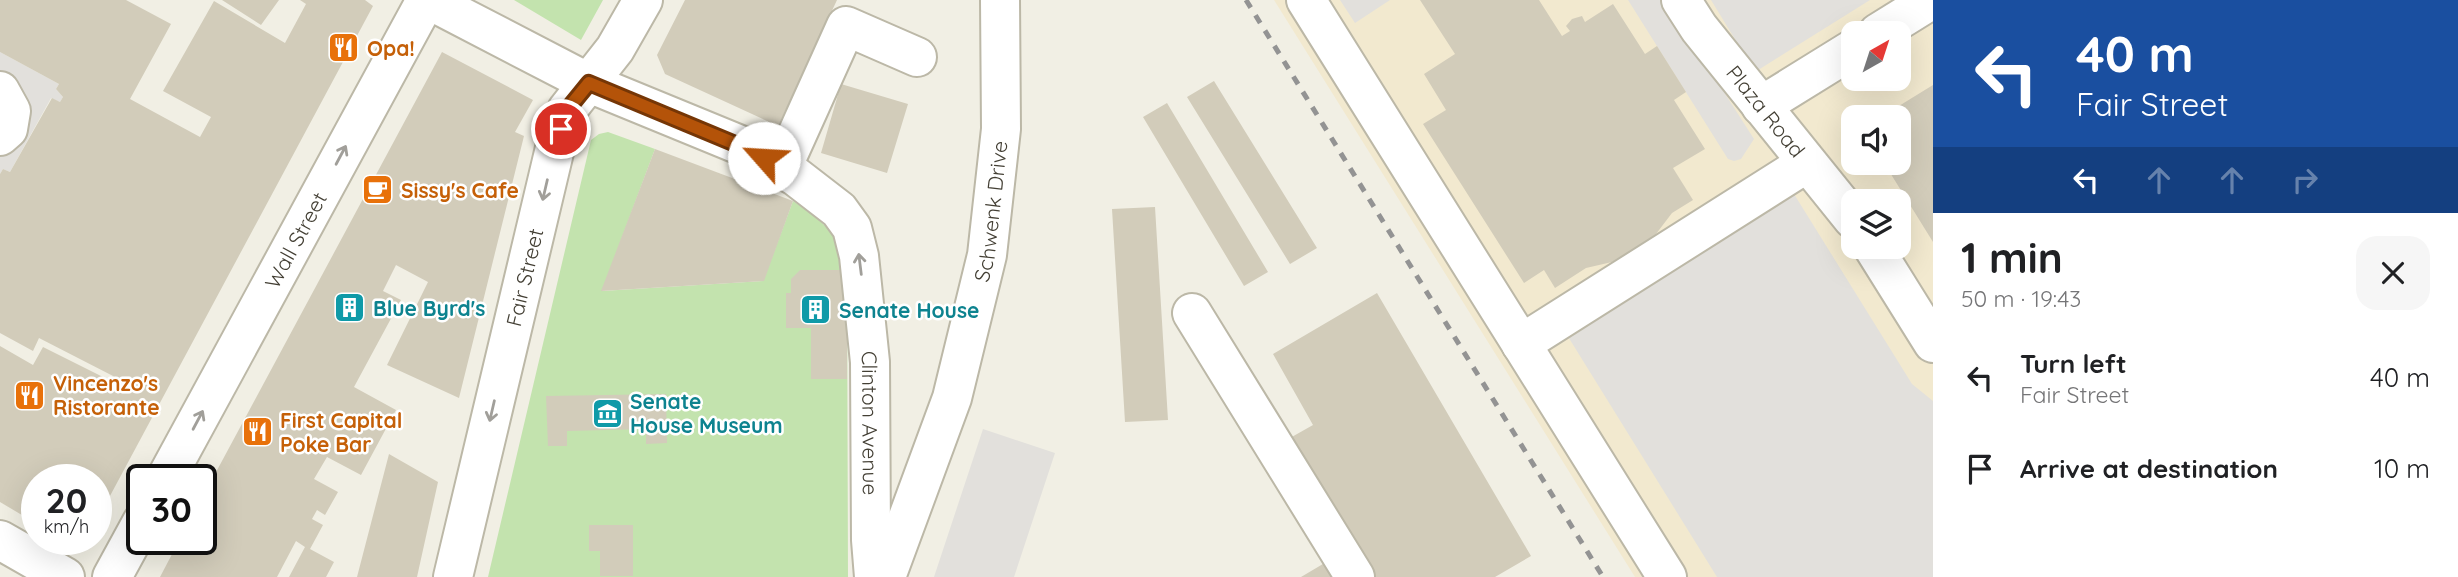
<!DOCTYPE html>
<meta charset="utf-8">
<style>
body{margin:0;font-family:Quicksand,sans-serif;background:#f6f6f6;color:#202124;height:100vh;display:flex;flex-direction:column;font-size:26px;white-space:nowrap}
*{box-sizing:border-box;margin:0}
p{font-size:23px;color:#757577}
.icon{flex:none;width:38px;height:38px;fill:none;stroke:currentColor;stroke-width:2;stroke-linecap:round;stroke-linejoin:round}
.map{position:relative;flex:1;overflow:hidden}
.details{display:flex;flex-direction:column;background:#fff;width:525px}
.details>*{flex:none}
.guide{background:#1a4fa0;color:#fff;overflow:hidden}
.needle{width:46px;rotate:39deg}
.buttons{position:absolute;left:1841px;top:21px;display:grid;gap:14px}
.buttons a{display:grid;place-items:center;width:70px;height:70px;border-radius:14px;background:#fff;box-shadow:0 7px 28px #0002;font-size:35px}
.speed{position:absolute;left:21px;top:464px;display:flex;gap:14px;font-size:35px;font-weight:700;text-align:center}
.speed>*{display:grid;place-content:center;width:91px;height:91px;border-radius:50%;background:#fff;box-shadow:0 7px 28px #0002;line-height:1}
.speed small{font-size:18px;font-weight:400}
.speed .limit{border:4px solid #111;border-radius:10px;background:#fff;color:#111}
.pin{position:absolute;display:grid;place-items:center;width:60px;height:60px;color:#fff;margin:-30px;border:4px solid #fff;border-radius:50%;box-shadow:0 2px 7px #0007}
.me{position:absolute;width:77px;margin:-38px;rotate:296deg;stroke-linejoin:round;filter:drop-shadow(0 0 5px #0008)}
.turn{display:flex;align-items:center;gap:24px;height:147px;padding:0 28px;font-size:32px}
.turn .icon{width:91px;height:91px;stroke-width:2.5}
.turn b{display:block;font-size:49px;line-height:60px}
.lanes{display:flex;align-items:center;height:66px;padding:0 28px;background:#0003;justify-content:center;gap:35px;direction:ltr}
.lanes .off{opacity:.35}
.round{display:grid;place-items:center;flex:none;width:74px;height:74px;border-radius:21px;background:#f6f6f6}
.headline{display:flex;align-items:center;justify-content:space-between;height:119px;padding:0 28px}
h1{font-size:42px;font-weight:700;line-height:52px}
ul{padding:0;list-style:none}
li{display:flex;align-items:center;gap:21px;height:91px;padding:0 28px}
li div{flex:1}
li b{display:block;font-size:26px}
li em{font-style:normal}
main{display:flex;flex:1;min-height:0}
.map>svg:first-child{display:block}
.commercial{fill:#f2e9cf;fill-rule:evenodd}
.green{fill:#c3e3ae}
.parking{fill:#e2e0dc}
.building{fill:#d2ccba}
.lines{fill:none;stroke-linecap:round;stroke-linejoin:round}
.minor-casing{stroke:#bcb8a7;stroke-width:42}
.minor{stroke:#fff;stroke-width:38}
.rail{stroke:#939393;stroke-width:5;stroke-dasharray:9 9;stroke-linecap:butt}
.oneway{stroke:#a19f9a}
.route-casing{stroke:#753606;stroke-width:18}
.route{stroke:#b45309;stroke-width:12}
.labels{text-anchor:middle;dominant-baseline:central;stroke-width:5;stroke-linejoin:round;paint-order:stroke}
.food-label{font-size:21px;font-weight:bold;fill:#c56008;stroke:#fff;text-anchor:start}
.street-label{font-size:21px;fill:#433f34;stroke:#fff}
.culture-label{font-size:21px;font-weight:bold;fill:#0d838f;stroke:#fff;text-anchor:start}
</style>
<main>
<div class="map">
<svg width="1933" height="577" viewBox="0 0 1933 577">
<rect width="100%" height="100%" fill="#f1efe4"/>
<path class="commercial" d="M1274 0H1933V577H1635ZM1853 33H1899V79H1853ZM1853 117H1899V163H1853ZM1853 201H1899V247H1853Z"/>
<path class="green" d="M514 0H603L581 40Z
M608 132 655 149 602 291 763 281 793 201C827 224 835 231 847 270L848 577H488L591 140 599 134Z"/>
<path class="parking" d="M1340 0H1390L1355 23Z
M1628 0H1665L1754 139 1741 159 1734 161 1728 159Z
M1711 0H1870L1755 72Z
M0 52 59 84 56 89 63 97 60 102 51 98 10 172 3 169 0 174Z
M1794 194 1912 384 1933 401V577H1717L1567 335Z
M983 429 1055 453 1014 577H934Z"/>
<path class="building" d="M0 0H126L171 24 130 99 200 137 211 117 163 91 214 1 285 43 306 4 300 0H365L373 6 96 522V480H37V524L0 502V346L33 365 43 347 113 382 115 377 39 338 33 351 0 333V174L3 169 10 172 52 98 60 102 63 97 56 89 59 84 0 52Z
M222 0H279L261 25Z
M685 0H837L778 126 665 74 657 55Z
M1420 0H1539L1562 36 1570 31 1566 26 1572 19 1582 16 1585 22 1613 4 1645 54 1657 46 1686 92 1674 100 1705 149 1673 168 1693 200 1672 213 1656 234 1635 250 1612 262 1586 268 1555 288 1544 270 1524 283 1423 124 1446 110 1424 74 1455 54Z
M442 52 533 100 515 132 524 136 459 398 387 365 428 282 396 265 383 291 401 300 354 387 396 410 361 475 327 457 314 479 338 492 325 515 317 510 312 519 323 525 310 549 334 562 326 577H289L305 547 296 541 277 577H160L180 539H201V500Z
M1214 81 1317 248 1290 264 1187 97Z
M841 84 908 104 887 173 821 153Z
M1933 85V242L1884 163H1899V117H1881Z
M1167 103 1268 272 1244 286 1143 117Z
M655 149 793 201 764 281 601 291Z
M1155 207 1168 420 1125 422 1112 209Z
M800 270H847V379H811V328H786V293H791V279Z
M1377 293 1531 556 1495 577H1372L1290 438 1313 425 1273 354Z
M666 394 667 443 646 444V429L567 431V446H548L546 396Z
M389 454 438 482 417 577H357Z
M589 525H633V576H600V551H589Z
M62 539H87L81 550Z
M1328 561 1338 577H1301Z"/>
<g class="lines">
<defs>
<g id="minor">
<path id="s1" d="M429 0 589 83 745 147 795 176 839 210 852 228 859 256 870 362 871 540 874 577"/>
<path d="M1306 0 1667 577"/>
<path id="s2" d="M1681 0 1699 28 1853 219"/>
<path d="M1878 33 1931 0"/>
<path d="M0 91 11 111 8 129 0 136"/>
<path d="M1761 106 1853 49"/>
<path d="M782 168 846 26 917 57"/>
<path d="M1873 247 1933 343"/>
<path d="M1192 313 1355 577"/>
<path d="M1521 344 1807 163"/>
<path id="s3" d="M165 480 426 0"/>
<path d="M0 540 65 577"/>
<path d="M112 577 142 522"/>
<path id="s4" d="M453 577 555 148 567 110 615 49 643 0"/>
<path id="s5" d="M886 577 952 398 987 255 1001 129 1000 0"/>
</g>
</defs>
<use href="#minor" class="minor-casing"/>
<use href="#minor" class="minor"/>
<path class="rail" d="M1246 0 1603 577"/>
</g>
<defs><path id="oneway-shaft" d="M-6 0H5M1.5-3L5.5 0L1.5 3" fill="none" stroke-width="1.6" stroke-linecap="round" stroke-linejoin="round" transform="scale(1.75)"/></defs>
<g class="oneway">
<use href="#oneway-shaft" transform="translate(341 155) rotate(-62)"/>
<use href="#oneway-shaft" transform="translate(545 190) rotate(103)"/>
<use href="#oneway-shaft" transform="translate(860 264) rotate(-97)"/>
<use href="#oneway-shaft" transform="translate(492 411) rotate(103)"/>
<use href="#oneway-shaft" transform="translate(198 420) rotate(-62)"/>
</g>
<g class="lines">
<defs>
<path id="route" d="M561 129 567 110 589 83 745 148 764 158"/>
</defs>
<use href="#route" class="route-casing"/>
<use href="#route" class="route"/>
</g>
<defs>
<symbol id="restaurant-square" viewBox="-11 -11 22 22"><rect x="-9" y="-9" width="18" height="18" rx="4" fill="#e8710a" stroke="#fff"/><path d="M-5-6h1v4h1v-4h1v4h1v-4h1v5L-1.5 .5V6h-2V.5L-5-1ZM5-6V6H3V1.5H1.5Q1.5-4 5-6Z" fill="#fff"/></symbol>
<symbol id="cafe-square" viewBox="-11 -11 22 22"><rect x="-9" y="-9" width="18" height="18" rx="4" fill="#e8710a" stroke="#fff"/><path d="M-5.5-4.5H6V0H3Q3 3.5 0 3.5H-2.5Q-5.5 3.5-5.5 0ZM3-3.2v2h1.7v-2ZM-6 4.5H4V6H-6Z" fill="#fff"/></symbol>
<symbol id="building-square" viewBox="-11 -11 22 22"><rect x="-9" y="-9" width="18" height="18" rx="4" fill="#0f9aa8" stroke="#fff"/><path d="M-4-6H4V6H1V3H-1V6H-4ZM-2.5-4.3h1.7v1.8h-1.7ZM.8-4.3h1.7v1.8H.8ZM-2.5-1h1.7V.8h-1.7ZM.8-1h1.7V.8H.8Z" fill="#fff"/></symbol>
<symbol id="museum-square" viewBox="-11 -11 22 22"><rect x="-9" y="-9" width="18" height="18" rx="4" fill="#0f9aa8" stroke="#fff"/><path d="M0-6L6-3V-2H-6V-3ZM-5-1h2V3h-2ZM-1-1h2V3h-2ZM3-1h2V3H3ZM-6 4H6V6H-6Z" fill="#fff"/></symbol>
</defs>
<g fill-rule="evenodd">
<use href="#restaurant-square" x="326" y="30" width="35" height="35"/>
<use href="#cafe-square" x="360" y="172" width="35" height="35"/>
<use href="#building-square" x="332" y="290" width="35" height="35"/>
<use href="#building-square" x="798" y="292" width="35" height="35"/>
<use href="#restaurant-square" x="12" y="378" width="35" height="35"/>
<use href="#museum-square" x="590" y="396" width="35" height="35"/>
<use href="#restaurant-square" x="240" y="414" width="35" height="35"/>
</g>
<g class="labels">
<g class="food-label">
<text x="367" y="48">Opa!</text>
<text x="401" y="190">Sissy's Cafe</text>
<text x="53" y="383">Vincenzo's<tspan x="53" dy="24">Ristorante</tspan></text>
<text x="280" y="420">First Capital<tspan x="280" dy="24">Poke Bar</tspan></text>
</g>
<g class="street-label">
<text stroke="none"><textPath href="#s2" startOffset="140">Plaza Road</textPath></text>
<text stroke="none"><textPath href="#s5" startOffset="382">Schwenk Drive</textPath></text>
<text stroke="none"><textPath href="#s3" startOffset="273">Wall Street</textPath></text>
<text stroke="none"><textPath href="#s4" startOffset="308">Fair Street</textPath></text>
<text stroke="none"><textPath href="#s1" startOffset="681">Clinton Avenue</textPath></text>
</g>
<g class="culture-label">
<text x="373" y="308">Blue Byrd's</text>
<text x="839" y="310">Senate House</text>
<text x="630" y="401">Senate<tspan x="630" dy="24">House Museum</tspan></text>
</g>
</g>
</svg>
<div class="buttons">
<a><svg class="needle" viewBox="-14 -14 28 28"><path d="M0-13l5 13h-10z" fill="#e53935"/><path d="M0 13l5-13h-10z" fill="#757577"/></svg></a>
<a><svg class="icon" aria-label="sound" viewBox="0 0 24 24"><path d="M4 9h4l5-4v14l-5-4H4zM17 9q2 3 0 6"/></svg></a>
<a><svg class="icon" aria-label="layers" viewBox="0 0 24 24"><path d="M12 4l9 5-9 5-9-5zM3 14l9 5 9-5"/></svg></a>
</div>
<div class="speed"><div>20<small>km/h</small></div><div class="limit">30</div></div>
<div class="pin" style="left:561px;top:129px;background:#d93025"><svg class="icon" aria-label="arrive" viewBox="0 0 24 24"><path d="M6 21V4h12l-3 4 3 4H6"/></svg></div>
<svg class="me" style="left:764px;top:158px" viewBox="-20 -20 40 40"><circle r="19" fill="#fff"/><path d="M0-13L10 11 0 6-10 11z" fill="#b45309"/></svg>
</div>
<section class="details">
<div class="guide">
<div class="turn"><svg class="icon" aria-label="left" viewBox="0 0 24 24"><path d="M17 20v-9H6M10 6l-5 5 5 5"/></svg><div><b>40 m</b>Fair Street</div></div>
<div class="lanes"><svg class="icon" aria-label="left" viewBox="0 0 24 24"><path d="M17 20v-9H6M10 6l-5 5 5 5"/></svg><svg class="icon off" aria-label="ahead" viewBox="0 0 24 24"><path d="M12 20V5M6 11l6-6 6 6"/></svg><svg class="icon off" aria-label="ahead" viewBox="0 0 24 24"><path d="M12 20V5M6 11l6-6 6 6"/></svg><svg class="icon off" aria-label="right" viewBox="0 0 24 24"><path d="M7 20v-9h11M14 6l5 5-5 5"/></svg></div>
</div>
<div class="headline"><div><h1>1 min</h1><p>50 m · 19:43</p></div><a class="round"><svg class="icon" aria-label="close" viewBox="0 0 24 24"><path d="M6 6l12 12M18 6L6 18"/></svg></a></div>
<ul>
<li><svg class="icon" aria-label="left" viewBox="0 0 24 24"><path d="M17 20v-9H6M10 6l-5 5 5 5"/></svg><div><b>Turn left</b><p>Fair Street</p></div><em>40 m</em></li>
<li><svg class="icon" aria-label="arrive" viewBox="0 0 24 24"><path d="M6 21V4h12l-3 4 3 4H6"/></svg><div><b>Arrive at destination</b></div><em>10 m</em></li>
</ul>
</section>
</main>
